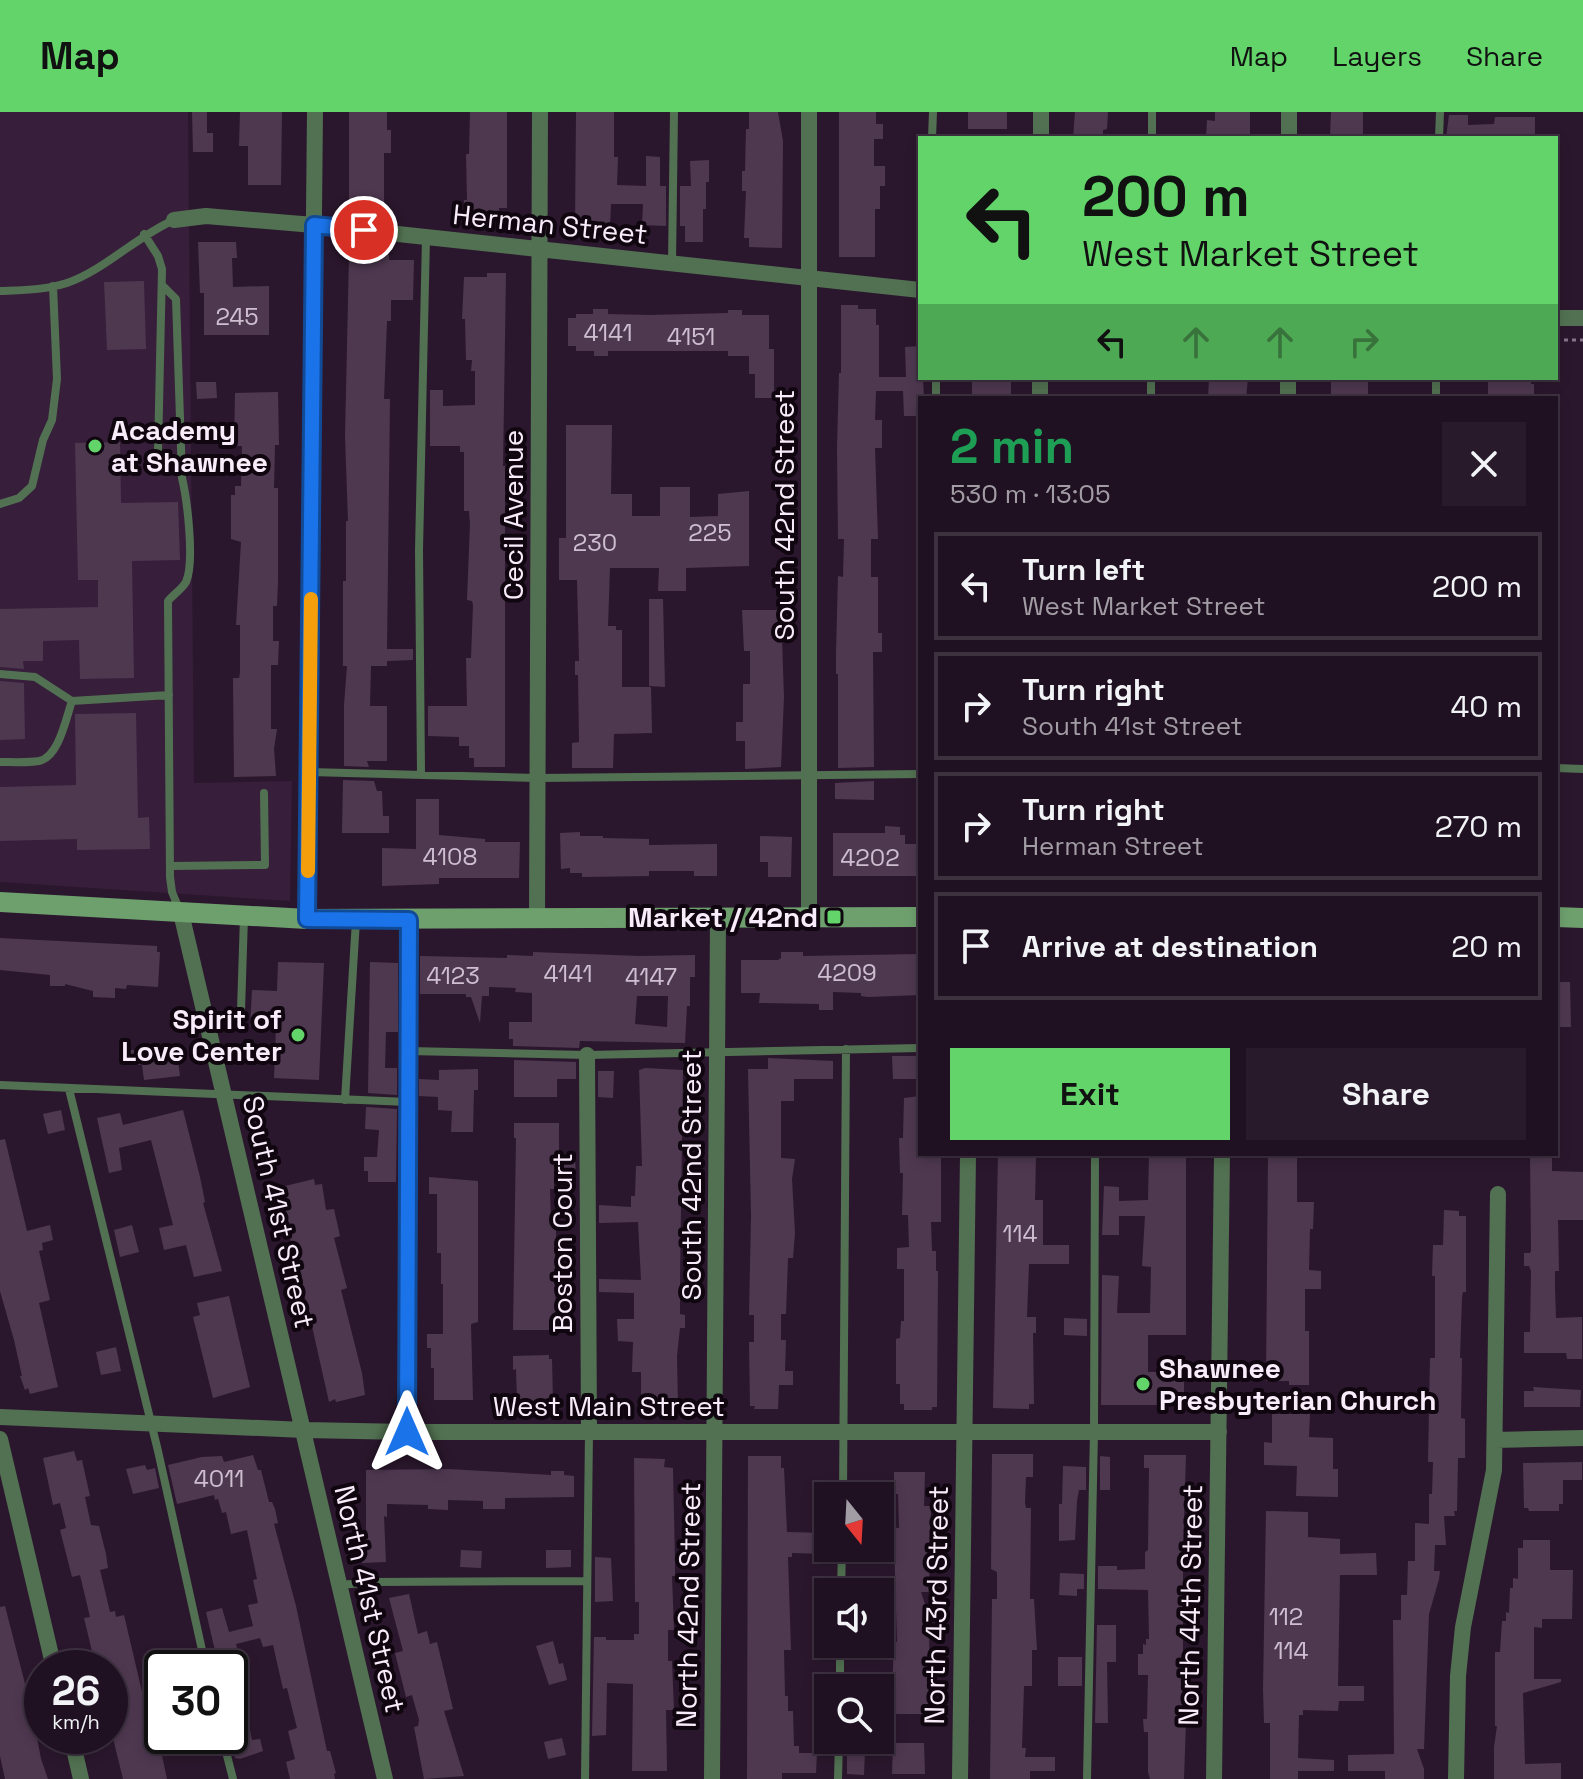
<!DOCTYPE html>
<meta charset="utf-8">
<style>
body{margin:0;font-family:"Space Grotesk",sans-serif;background:#281a2a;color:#f1f3f6;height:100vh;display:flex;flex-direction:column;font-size:30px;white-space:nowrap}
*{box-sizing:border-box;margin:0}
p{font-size:26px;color:#a29da5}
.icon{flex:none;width:44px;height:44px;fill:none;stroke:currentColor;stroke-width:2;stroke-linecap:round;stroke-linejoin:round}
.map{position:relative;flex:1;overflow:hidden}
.side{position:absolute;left:918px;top:284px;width:640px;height:760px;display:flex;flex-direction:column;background:#201122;border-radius:0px;box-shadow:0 4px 12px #0003,0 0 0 2px #3d3140}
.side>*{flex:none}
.banner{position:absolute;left:918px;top:24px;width:640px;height:244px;border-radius:0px;box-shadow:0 4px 12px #0003,0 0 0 2px #3d3140;background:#62d469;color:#111;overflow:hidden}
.needle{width:52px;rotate:162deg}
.controls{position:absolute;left:814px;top:1370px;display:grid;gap:16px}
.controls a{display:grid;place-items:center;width:80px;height:80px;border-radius:0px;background:#201122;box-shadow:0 4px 12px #0003,0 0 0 2px #3d3140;font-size:40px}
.speed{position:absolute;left:24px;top:1538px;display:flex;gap:16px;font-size:40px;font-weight:700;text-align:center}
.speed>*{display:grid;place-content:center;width:104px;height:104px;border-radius:50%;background:#201122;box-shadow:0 4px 12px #0003,0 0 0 2px #3d3140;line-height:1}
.speed small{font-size:20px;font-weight:400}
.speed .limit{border:4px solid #111;border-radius:12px;background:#fff;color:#111}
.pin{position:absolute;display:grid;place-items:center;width:68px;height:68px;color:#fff;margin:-34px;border:4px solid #fff;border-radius:50%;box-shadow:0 2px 8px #0007}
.me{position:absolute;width:88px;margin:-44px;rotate:0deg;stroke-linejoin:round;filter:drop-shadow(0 0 6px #0008)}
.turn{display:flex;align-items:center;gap:28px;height:168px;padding:0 32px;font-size:36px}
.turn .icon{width:104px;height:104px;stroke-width:2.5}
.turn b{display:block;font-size:56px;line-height:68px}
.lanes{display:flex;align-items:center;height:76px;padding:0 32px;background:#0003;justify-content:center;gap:40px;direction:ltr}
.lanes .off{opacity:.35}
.round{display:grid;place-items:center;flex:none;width:84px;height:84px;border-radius:0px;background:#281a2a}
.summary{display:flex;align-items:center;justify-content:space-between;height:136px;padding:0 32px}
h1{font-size:48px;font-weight:700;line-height:60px;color:#1e9e55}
.cta{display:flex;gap:16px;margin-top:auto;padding:16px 32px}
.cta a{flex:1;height:92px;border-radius:0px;background:#62d469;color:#111;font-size:32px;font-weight:700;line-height:92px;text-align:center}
.cta a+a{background:#281a2a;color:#f1f3f6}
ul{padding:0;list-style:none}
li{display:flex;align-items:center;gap:24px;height:108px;margin:0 16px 12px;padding:0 16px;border:4px solid #3d3140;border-radius:0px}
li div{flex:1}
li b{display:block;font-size:30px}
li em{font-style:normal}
header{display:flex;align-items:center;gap:48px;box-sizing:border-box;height:112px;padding:0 40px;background:#62d469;color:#111}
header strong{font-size:38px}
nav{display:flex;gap:44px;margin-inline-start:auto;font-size:28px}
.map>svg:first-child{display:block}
.built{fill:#371e3a}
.building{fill:#4e3850;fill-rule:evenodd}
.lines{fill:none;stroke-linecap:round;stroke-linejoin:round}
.path{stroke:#857487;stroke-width:3;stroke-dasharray:4 4;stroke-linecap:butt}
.lane{stroke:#527152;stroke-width:8}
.street{stroke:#527152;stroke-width:16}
.secondary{stroke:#6ea06e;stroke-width:20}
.route-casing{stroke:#114b97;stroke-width:20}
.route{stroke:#1a73e8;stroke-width:14}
.slow{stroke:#f59e0b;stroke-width:14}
.poi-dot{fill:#62d469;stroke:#0f060f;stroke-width:3}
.labels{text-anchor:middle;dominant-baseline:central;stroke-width:8;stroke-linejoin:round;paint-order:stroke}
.number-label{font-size:24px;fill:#cebed0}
.street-label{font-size:28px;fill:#f8ebfa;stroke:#0f060f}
.poi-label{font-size:28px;font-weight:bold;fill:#f8ebfa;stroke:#0f060f;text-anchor:start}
</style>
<header>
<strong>Map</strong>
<nav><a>Map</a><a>Layers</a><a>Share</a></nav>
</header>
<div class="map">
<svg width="1583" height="1667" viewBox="0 0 1583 1667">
<rect width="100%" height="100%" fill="#2b172d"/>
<path class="built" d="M0 0H188L194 671 292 669 290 789 0 770Z"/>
<path class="building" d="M192 0H207V21H213V40H193Z
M240 0H282L281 73H248V34H239Z
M349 0H387V18H391V41H384V92H349Z
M470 0H507V96H499V105H464V88H467L466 42H469Z
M576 0H614V45H618L617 73 646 74V44L660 45V74H666V114L642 113 643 92H611L610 115H575Z
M749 0H778L783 29 782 136 749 135V126H744L746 79H742V59H745L746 17H749Z
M839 0H876V12H883V27H874V54H885V74H880V97H875V145H839Z
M968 0H1007V17H968Z
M1075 0H1108L1107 17 1103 18V26H1073Z
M1215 0H1250V26H1206L1207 8 1215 9Z
M1331 0H1363V26H1330Z
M1449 3H1468V13L1494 12 1495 5H1535V26H1446Z
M709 48V70H706V97H703V130H685V114H680V74H691L690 49Z
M198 130H236L237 146H232L233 175 269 174V223H204V181H200Z
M349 143H389V148H414L413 188H391V209H387L384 287H390L387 537H413V548L387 549V554H371L370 594H387V649H367L369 655 344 654V593L347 554H343V469H346V409H348L345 324Z
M487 161H506L503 354H505V655H474V646H469V634H459V625L428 624V594H467L466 546H471L473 493 472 489 467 488 470 412 469 399H464V340H460V334H430V278H443V294L475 293V259H471L472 248H466L465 207H462L464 165H487Z
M144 169 146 237 107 238 104 170Z
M841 193H858V197H876V213H879V265H906L905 235 920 234V266H923L924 286H920V304H904L903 279H876L875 308H882V336H875L878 427H871V465H878V521H882V540H873L874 655 838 656V562H836V541L838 464 843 465 844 427H838L837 335 839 261H841Z
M593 197H608V202L649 203 728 201V198H742V203H769V237H774V286H755V262H749V244H728V239H608V244H594V239H576V234H568V206H576V202H593Z
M972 266H1011V286H972Z
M1209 266H1248L1246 286H1208Z
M1331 266H1368V286H1331Z
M1488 266H1531V272H1534V286L1488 284Z
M196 270H216L217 286 197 287Z
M278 280 279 333H275L274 376H278V470L277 494H273V529H279L278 553H271V617H277L274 637 276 664 234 665 233 566H239L240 561V513H236L241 430 231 427V383H235V374H241L242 334H234L235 281Z
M566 313H612L611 382H632V404H660V375H690V405L718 404V382L749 379V454L686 456V479H658L659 456H610L608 514H616V518H622V575H651L652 621 614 622 613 656H572V631L579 630 578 563H575V549H579L577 468H559V426H566Z
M120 330 121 391 178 390 180 448 132 449 134 566 80 567 79 528 43 529V549H23L24 557 0 555V497L98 495V468H78L75 331Z
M649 487H663L665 575 649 574Z
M742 498H781L784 585 781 655 745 657V629H736V610H743V572H750V539H744Z
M0 569 24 571 25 627 0 628Z
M136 601 138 706 149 705 150 737 77 738V727L0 729V675L76 673 75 602Z
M343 668 374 669 377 679H382L383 704H389V721H342Z
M874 669V688L835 687V671Z
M416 687H439V723L485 727V730H520L519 766H439V772L382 774V736L416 737Z
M885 714 900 715V723H905V732H920V764H833V721H885Z
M580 720V724H603V726L649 727V733L717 732V764H694V759H649V764L582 765V761H570V756L561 757 560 721Z
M760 724 792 725 791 765H768V750H760Z
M0 826 157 834V840H160L158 875 127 873 126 877 115 876V886L93 885V879L65 872V874H50V863L0 858Z
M533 840 640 844 695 843V865H690V894H687L685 931 580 929 579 936 513 934V927H509V910H532V881L515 880 516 876 489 875V884H482L480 911 471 885H466V882H420V844L507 846V843L533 844ZM637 884H668L667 915 635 912Z
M781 840H803V844L920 842V883L868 885 861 884V881L833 880V898H819V892L759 891 760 881H741V848H778L781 846Z
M278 850 324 851 319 968 274 966 276 915 250 914 252 878 277 879Z
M370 850 398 851V920H386L385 956H397V983L368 981Z
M1556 870H1570L1571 915H1556Z
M129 938H149L150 945 177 942 180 964 144 968 142 953 131 952Z
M892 944H920V967H893Z
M768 946 833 949V967H794V989H781V1046L795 1047 792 1067 795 1121 793 1146H788L786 1202H781V1228H786L785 1259H793V1273H779L778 1297H754L755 1294H750L749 1230H754V1203H749L751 1104 748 957H768Z
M514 948 576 950V967H557V985H514Z
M645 956 683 958 680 1170V1202L685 1203V1216H680L677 1244 678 1295H641V1260H632L633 1230 618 1229 617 1207H634V1181L599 1180V1167L641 1168 638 1110 599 1111V1093L631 1095V1084H635L636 1054H642L639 958Z
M478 957V978H474L473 1020H451L452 999 438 998V985L419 984V967L439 968V958Z
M598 959H614L613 986 598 985Z
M920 984V1042H941V1110H931L932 1139H936V1159H938L937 1295H932V1298H904V1292H900V1272H896V1227L900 1226 901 1209H904V1157H897V1136L909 1135 908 1103H902L903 1061H900L899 1026H903L904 986Z
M366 995 397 997 396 1070H368V1059H364V1045H377L379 1018 365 1017Z
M61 998 65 1018 48 1022 43 1002Z
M183 998 200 1065 205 1090 203 1091 222 1159 194 1165 186 1133 164 1138 159 1116 173 1113 151 1028 119 1036 122 1058 109 1061 97 1006 120 1001 123 1013Z
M514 1011H559V1047H575L576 1064H554V1077H550L551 1111 556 1112V1126H560L559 1141H555V1167L556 1205H560V1218H513L516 1026H514Z
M5 1027 27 1119 50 1113 53 1128 42 1131 43 1138 39 1139 50 1188 39 1191 58 1275 30 1282 28 1276 25 1278 20 1264H22L14 1228 0 1179V1028Z
M998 1042 1036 1043 1035 1088H1043V1133H1069V1152H1029L1027 1205H1036V1221H1033L1034 1292H1029V1297L993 1296Z
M1149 1042H1186V1223H1148V1260H1184V1293H1101L1102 1163 1119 1164 1117 1201H1150L1151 1155 1142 1154 1145 1104H1119V1123H1102L1104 1074 1119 1075V1089L1148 1088Z
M1268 1042H1297V1090H1314L1313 1117H1310L1309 1158 1321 1159V1177H1305V1219H1309V1273H1289V1269H1266Z
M1530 1042H1552V1059L1583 1060V1108H1558L1559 1159H1555V1176L1556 1206 1582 1205V1247H1567L1566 1241H1524V1220H1530L1531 1159 1529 1154H1524V1141H1530L1531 1139Z
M429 1065 478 1069V1210L471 1212 473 1288H434V1256H431V1236H427V1222H443V1172H441V1141H437V1082H429Z
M314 1067 315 1073 322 1072 326 1098 334 1097 340 1124 334 1126 347 1176 341 1178 362 1261 365 1283 336 1290 335 1287 329 1290 309 1201 277 1076Z
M1444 1098 1459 1099V1104H1466V1180H1463L1462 1185 1460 1246H1462L1461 1306 1465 1307V1346H1458L1457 1399H1454L1455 1404H1444L1446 1433H1435L1434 1459H1440L1439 1467 1429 1502 1424 1637H1417L1424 1657V1667H1385V1659H1348V1643L1394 1642 1393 1508H1401V1483H1407L1408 1449H1415V1411L1429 1412V1382H1432L1433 1350H1428L1430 1246H1435V1164H1432L1433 1133H1443Z
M132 1113 139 1140 120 1145 114 1118Z
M229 1184 250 1275 213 1286 193 1205 200 1203 197 1191Z
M1064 1206 1087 1207V1224L1064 1223Z
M116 1235 121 1259 101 1263 96 1240Z
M549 1243V1247H552L553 1289 517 1290 516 1257 513 1258V1244Z
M1533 1275 1581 1278 1580 1295H1524V1279H1534Z
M1272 1302H1310L1309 1325 1333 1326V1357H1338V1385L1296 1384 1297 1354 1264 1353V1330L1272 1331Z
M74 1339 77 1349 82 1348 90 1384 85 1385 91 1413 99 1414 106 1442 108 1456 100 1458 110 1500 115 1499 116 1505 124 1503 155 1635 160 1634 167 1667H123L110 1614V1556H96L84 1506 90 1505 80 1463 72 1465 60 1418 66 1416 60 1391 53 1393 43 1346Z
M992 1342H1033V1365H1026L1025 1391 1026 1396H1031L1030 1487H1034L1037 1538H1032V1574H1024L1022 1636H1026L1025 1645H1055V1659H1030V1667H990L992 1487H997V1460L991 1457Z
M253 1343 258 1358H261L269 1390H272L275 1397 278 1411 274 1412 296 1494 327 1639H330L336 1661 334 1662 335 1667H290L286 1650 295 1647 288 1619 297 1616 287 1576 283 1577 273 1533 263 1535 260 1526 236 1532 238 1539 232 1540 236 1556H219L206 1500 222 1496 229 1520 253 1514 248 1493 258 1491 253 1468 257 1467 247 1418 231 1422 226 1400 222 1401 218 1387 215 1388 214 1383 177 1392 168 1353 202 1345 222 1344 224 1350Z
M1144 1343H1186L1183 1441V1602H1186V1610L1184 1667H1150L1148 1660V1620H1144L1143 1607H1147L1148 1563H1138V1542H1143V1532L1146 1533V1527H1149L1148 1478 1098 1477V1454H1117V1458L1145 1457V1440L1148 1438 1149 1356H1144Z
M748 1344H781V1356H784L787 1420 828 1421V1442L792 1441V1445H788L791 1538H784L785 1584H788V1599H793L794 1634H799V1641H817L816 1661H782V1667H747Z
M1100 1344 1110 1345V1378H1100Z
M634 1346 665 1347 664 1355 673 1356 675 1449V1464H672L674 1518H668V1549H672L674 1598H666L667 1659H632L633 1572 607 1571 606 1623 592 1624 594 1525H606V1528H634V1522H639V1490H635Z
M1582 1350V1368H1563V1392H1559V1399H1529L1528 1396H1524L1523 1351Z
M145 1353 147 1358 155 1356 159 1376 133 1382 126 1357Z
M1063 1354 1086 1355V1378H1079L1077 1389 1075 1428 1059 1429V1392H1062Z
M448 1357 551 1363V1359H564V1363L574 1364V1385L505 1386V1397H483V1389L448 1388V1398L428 1397V1393L387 1392V1405L384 1404 386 1450 362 1451 361 1430 366 1429V1358Z
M894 1360H925L924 1394H931L929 1480H921L929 1504 930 1602H880V1578L892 1579 894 1530H897L894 1429H887V1415L899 1416 898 1382H894Z
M1266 1399 1308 1400V1425L1340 1427V1442L1376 1441 1377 1463H1340L1338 1574H1364V1589H1339L1338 1599 1303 1598V1603H1299L1298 1646 1334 1648V1659H1298V1667H1270V1611H1264L1263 1577Z
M1523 1428H1550V1458H1573L1572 1507H1542V1516L1534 1515V1567H1561V1570L1523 1581 1525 1652 1561 1651V1667H1494V1635L1497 1614H1495V1540H1500L1502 1509H1506V1500L1509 1501 1510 1476H1513V1466L1518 1467V1436H1523Z
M461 1438 482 1439 481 1456 460 1455Z
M546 1438H571V1455L546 1456Z
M595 1445 611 1446 613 1489 595 1490Z
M1060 1461 1084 1462V1477H1077V1484L1059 1483Z
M409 1482 418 1522 427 1519 430 1532 437 1530 453 1597 444 1599 464 1664 424 1667 414 1615 418 1614 419 1608 412 1583 406 1585 395 1541 403 1539 389 1486Z
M5 1494 32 1599 41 1647 48 1667H5L0 1644V1495Z
M1097 1513H1116V1550H1107L1108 1611H1095Z
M553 1529 559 1552 563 1551 567 1568 549 1573 536 1534Z
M1058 1545H1082V1574H1058Z
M246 1599 252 1628 260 1627 263 1639 240 1647 235 1646 232 1633 237 1632 230 1602Z
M562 1626 566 1643 548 1647 544 1630Z
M893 1631H924L925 1662H892Z
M847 1639H865L864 1663 847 1662Z"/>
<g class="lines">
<path class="path" d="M1556 228H1583"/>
<path class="lane" d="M932 26 933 0
M1152 26V0
M1439 26 1440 0
M144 122 158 144 162 157 158 340
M672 151 674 0
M163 174 176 187 182 366C187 387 195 450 186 470 182 477 173 483 168 489L170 765 172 780 179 797
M0 179C23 178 45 178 67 171 103 159 137 124 174 108
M936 266V286
M1151 266V286
M1436 266V286
M0 392 19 386 32 374 43 328 52 308 57 267 53 174
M0 562 35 565 72 589 169 583
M0 650C12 650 27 651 39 649 59 645 66 606 72 589
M1556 656 1583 657
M309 660 538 666 920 662
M421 661 419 438 426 126
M170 754 265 753 264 681
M208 913 236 904 241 898 244 805
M409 939 587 943 920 936
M0 973 408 990
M69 977 158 1339 206 1556
M345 988 356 808
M843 1384 846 937
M340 1473 373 1470 587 1469
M841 1480 842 1436
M840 1576V1532
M222 1624 233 1667
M585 1667 589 1320
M838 1667 839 1628
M1087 1667 1094 1319 1095 1042"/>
<path class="street" d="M1041 26V0
M1289 26V0
M174 108 206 104 314 113 920 178
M1556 206H1583
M1040 286V266
M1288 286V266
M181 801 385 1667
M809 806V0
M307 807 315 0
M537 807 540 0
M587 943 589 1319
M0 1305 304 1318 407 1320H1219
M407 1320 409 808
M0 1327 54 1556
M1495 1328 1583 1326
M71 1624 81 1667
M712 1667 718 806
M960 1667 968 1042
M1214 1667 1222 1042
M1456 1667 1458 1564 1463 1515 1494 1358 1498 1082"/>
<path class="secondary" d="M0 790 307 807 920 805
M1556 805 1583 806"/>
</g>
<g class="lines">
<defs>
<path id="route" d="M364 118 314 113 307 807 409 808 407 1320"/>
</defs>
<use href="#route" class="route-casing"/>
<use href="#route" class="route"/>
<path class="slow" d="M308 759 311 487"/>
</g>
<g class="poi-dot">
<circle cx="95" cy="334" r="8"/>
<rect x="826" y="797" width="16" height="16" rx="4"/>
<circle cx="298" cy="923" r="8"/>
<circle cx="1143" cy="1272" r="8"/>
</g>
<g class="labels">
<g class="number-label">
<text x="237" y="204">245</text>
<text x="608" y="220">4141</text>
<text x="691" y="224">4151</text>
<text x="710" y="420">225</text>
<text x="595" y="430">230</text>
<text x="450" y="744">4108</text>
<text x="870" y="745">4202</text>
<text x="847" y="860">4209</text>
<text x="568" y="861">4141</text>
<text x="453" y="863">4123</text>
<text x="651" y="864">4147</text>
<text x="1020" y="1121">114</text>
<text x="219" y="1366">4011</text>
<text x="1286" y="1504">112</text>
<text x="1291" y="1538">114</text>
</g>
<g class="street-label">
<text transform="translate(550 112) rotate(6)">Herman Street</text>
<text transform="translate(513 403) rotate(-90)">Cecil Avenue</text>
<text transform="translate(784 403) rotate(-90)">South 42nd Street</text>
<text transform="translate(691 1063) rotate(-90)">South 42nd Street</text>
<text transform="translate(279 1100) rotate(77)">South 41st Street</text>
<text transform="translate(562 1131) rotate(-90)">Boston Court</text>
<text x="609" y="1294">West Main Street</text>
<text transform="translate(370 1487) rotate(77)">North 41st Street</text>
<text transform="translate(688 1493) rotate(-89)">North 42nd Street</text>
<text transform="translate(936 1493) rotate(-89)">North 43rd Street</text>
<text transform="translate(1190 1493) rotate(-89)">North 44th Street</text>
</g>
<g class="poi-label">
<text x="111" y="318">Academy<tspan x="111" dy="32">at Shawnee</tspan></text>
<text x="818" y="805" text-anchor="end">Market / 42nd</text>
<text x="282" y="907" text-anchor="end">Spirit of<tspan x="282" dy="32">Love Center</tspan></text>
<text x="1159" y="1256">Shawnee<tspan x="1159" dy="32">Presbyterian Church</tspan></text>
</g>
</g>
</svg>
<div class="controls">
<a><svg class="needle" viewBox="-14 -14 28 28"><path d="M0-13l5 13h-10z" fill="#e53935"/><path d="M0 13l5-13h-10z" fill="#a29da5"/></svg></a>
<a><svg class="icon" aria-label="sound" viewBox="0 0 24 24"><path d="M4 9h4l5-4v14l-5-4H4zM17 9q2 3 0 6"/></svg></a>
<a><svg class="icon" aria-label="search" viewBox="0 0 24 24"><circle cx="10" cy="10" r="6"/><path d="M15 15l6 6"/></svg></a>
</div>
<div class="speed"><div>26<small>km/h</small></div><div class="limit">30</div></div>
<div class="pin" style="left:364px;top:118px;background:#d93025"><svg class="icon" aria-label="arrive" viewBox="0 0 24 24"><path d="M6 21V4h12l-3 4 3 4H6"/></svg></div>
<svg class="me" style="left:407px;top:1320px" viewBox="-20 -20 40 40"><path d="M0-17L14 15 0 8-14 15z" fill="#1a73e8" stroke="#fff" stroke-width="4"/></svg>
<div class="banner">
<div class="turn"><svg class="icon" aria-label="left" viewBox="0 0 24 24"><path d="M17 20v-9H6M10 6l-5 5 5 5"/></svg><div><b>200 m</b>West Market Street</div></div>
<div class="lanes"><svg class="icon" aria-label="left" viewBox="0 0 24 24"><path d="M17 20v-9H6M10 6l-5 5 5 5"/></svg><svg class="icon off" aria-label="ahead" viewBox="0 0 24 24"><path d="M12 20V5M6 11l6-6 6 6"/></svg><svg class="icon off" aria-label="ahead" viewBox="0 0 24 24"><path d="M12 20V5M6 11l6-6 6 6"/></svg><svg class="icon off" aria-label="right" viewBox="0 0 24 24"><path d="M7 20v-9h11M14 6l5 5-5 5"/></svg></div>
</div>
<section class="side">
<div class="summary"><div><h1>2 min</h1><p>530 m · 13:05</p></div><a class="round"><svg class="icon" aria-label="close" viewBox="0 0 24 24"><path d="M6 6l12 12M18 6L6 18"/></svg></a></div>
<ul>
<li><svg class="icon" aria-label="left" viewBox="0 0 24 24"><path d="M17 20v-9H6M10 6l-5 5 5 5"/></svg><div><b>Turn left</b><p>West Market Street</p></div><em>200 m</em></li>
<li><svg class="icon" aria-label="right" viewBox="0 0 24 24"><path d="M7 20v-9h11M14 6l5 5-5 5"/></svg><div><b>Turn right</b><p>South 41st Street</p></div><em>40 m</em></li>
<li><svg class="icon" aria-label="right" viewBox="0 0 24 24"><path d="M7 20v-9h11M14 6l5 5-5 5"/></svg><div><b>Turn right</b><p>Herman Street</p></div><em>270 m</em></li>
<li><svg class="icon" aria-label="arrive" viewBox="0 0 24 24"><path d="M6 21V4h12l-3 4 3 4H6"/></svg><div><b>Arrive at destination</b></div><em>20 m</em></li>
</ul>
<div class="cta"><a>Exit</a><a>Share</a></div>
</section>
</div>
